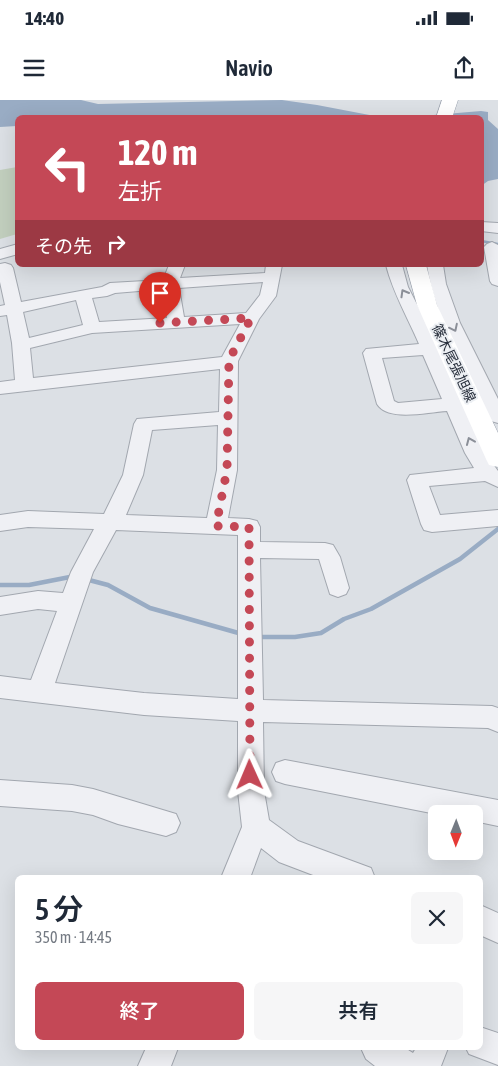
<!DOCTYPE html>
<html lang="ja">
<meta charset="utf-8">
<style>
body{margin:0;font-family:"Asap Condensed","Noto Sans JP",sans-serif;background:#f6f6f7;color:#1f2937;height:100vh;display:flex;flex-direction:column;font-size:19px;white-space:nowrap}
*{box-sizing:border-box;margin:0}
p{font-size:16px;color:#747a83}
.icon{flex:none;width:28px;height:28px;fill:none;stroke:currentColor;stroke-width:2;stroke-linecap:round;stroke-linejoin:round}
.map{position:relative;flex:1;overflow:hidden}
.details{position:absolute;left:15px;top:775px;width:468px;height:175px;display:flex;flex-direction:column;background:#fff;border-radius:8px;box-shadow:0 5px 20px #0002}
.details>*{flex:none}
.top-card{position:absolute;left:15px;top:15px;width:469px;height:152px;border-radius:8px;box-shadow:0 5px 20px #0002;background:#c44856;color:#fff;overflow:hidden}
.needle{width:32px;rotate:181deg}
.controls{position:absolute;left:428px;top:705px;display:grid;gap:10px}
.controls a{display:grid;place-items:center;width:55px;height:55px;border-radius:8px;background:#fff;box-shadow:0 5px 20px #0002;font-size:25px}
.pin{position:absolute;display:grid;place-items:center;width:42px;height:42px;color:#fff;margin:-51px -21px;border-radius:50% 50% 50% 0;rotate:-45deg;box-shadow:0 0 5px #0007}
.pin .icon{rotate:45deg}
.me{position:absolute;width:55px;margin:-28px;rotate:359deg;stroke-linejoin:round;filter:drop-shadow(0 0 4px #0008)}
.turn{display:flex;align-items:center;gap:18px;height:105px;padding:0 20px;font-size:22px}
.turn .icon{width:65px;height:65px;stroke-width:2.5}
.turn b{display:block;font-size:35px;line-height:42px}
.then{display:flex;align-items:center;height:48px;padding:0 20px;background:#0003;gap:10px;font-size:19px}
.round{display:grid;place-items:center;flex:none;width:52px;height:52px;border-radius:8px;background:#f6f6f7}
.summary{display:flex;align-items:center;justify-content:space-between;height:85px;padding:0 20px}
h1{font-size:30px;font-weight:600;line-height:38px}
.button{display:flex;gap:10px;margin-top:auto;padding:10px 20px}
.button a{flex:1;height:58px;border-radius:8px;background:#c44856;color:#fff;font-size:20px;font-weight:600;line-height:58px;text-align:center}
.button a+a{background:#f6f6f7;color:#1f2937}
.status{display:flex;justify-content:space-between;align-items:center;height:35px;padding:0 25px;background:#fff;direction:ltr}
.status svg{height:14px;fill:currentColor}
header{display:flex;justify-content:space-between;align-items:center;height:65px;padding:0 20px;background:#fff;font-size:22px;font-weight:600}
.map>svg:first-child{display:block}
.green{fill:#c2cfbe}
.water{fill:#99acc4}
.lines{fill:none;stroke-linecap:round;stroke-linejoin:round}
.stream-far1{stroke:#99acc4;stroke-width:2.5}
.stream{stroke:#99acc4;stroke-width:4.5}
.minor-casing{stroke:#a2a7af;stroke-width:2}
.major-casing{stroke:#9da4b0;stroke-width:1}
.minor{fill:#eff0f4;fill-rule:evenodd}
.major{fill:#fff;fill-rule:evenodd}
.oneway{stroke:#8b8f98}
.route{stroke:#c44856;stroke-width:9;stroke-dasharray:0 16.2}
.labels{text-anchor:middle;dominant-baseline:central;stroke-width:4;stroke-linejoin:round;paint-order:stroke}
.far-street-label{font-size:14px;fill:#272e3b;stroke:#eceff3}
</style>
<div class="status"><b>14:40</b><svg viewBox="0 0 49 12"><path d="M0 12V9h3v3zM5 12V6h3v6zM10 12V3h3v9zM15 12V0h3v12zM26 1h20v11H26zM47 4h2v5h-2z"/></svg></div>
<header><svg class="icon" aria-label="menu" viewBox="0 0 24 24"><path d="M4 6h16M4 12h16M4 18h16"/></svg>Navio<svg class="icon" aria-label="share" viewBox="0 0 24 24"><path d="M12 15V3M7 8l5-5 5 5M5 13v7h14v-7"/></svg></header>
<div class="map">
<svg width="498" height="966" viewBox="0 0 498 966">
<rect width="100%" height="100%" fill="#dce0e5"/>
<path class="green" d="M17 67V134L0 139V70Z"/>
<path class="water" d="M0 0H81L98 4 282 0 317 5 380 17 18 18 17 26 0 27Z
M481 11 488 12V20L498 29V79L488 81 481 86V18H398Z"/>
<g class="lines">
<path class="stream-far1" d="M481 141 498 144"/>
<path class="stream" d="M85 479 108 485 150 508 242 534
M0 485H29L75 476
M257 537H295L321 533 344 519 371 509 460 459 498 429"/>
<defs>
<path id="minor" d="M481 122 498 123V133L481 131Z
M492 142 498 145V186L492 184 490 181 484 147 487 144Z
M18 144V154L0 159V149Z
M5 163 11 165 13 168 21 202 102 187 110 183 163 180 169 165H185L180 178 265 173 266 165H282L276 196 259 219 238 261 237 370 228 418 249 419 257 421 260 427V442L325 443 333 445 340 457 349 488 346 494 338 497 330 494 319 459 260 458 263 600 492 606 498 608V632L488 628 263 622 264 691 269 720 298 741 371 768 375 778H321L279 762 261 748 250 778H221L242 727 238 691V621L144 615 0 598V576L31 580 57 511 38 509 0 515V497L38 491 63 493 71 472 94 429 28 427 0 431V415L28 411 104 414 123 375 134 324 137 319 219 312 220 269 0 294V282L15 280 12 243 7 215 0 216V206L5 205 0 182V164ZM263 182 260 195 246 213 184 217 179 188ZM163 189 167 218 99 222 92 198 107 196 115 193ZM76 200 83 225 29 238 23 212ZM240 224 222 257 33 278 30 248 92 233ZM218 325 217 370 207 418 126 415 143 375 152 330ZM116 430 238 435V599L144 593 55 583 93 472Z
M386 165H402L408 187 440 249 484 352 498 371V387L485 381 429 386 440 415 498 410V426L432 432 424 430 421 424 407 380 410 375 474 368 465 353 447 311C428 312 388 322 377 304L363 253 366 249 419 244C408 218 393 193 386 165ZM423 255 442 299 398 303 394 301 382 258Z
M427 165H443L446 184 460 223 498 299V323L491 321 489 317C464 268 436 220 427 165Z
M285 660 498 700V726L474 721V714H436L285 684 276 681 272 672 276 663Z
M0 680 72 685 93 689 176 714 180 723 176 732 166 736 118 724 93 715 72 711 0 706Z
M480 805 498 813V843L480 835Z
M480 927 498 933V965L469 954 466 948H480Z
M146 948H178L171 966H138Z
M361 948H405L413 953 416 948H448L441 966H375L366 959Z"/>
<path id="major" d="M442 0H458L452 18H436Z
M406 165H426L437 205 498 333V367L489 365 486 359 417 205Z"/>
</defs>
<use href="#minor" class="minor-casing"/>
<use href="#major" class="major-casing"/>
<use href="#minor" class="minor"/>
<use href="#major" class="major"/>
</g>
<defs><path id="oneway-chevron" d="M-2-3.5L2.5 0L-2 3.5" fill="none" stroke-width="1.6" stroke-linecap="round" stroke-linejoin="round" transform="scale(1.25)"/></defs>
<g class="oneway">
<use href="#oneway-chevron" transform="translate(404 193) rotate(-120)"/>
<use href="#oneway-chevron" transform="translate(454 228) rotate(64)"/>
<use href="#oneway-chevron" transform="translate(470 341) rotate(-113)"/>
</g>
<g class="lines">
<path class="route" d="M160 223 251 218 229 260 227 370 216 426 249 427 250 675"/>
</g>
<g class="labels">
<g class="far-street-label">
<text transform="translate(454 263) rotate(65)">篠木尾張旭線</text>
</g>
</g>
</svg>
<div class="controls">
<a><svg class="needle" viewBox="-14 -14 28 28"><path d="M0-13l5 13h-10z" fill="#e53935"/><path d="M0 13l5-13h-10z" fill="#747a83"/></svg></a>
</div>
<div class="pin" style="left:160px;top:223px;background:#d93025"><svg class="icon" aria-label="arrive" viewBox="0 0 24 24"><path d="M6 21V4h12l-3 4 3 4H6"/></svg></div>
<svg class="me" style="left:250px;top:675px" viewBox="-20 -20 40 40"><path d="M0-17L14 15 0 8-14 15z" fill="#c44856" stroke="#fff" stroke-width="4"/></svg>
<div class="top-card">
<div class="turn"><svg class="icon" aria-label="left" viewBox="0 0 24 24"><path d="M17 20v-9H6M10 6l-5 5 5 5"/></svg><div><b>120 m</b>左折</div></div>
<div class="then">その先<svg class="icon" aria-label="right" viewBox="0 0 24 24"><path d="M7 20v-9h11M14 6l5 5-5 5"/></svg></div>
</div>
<section class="details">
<div class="summary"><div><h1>5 分</h1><p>350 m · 14:45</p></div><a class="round"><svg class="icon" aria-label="close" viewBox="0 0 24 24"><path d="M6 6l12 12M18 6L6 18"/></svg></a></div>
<div class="button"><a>終了</a><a>共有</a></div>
</section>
</div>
